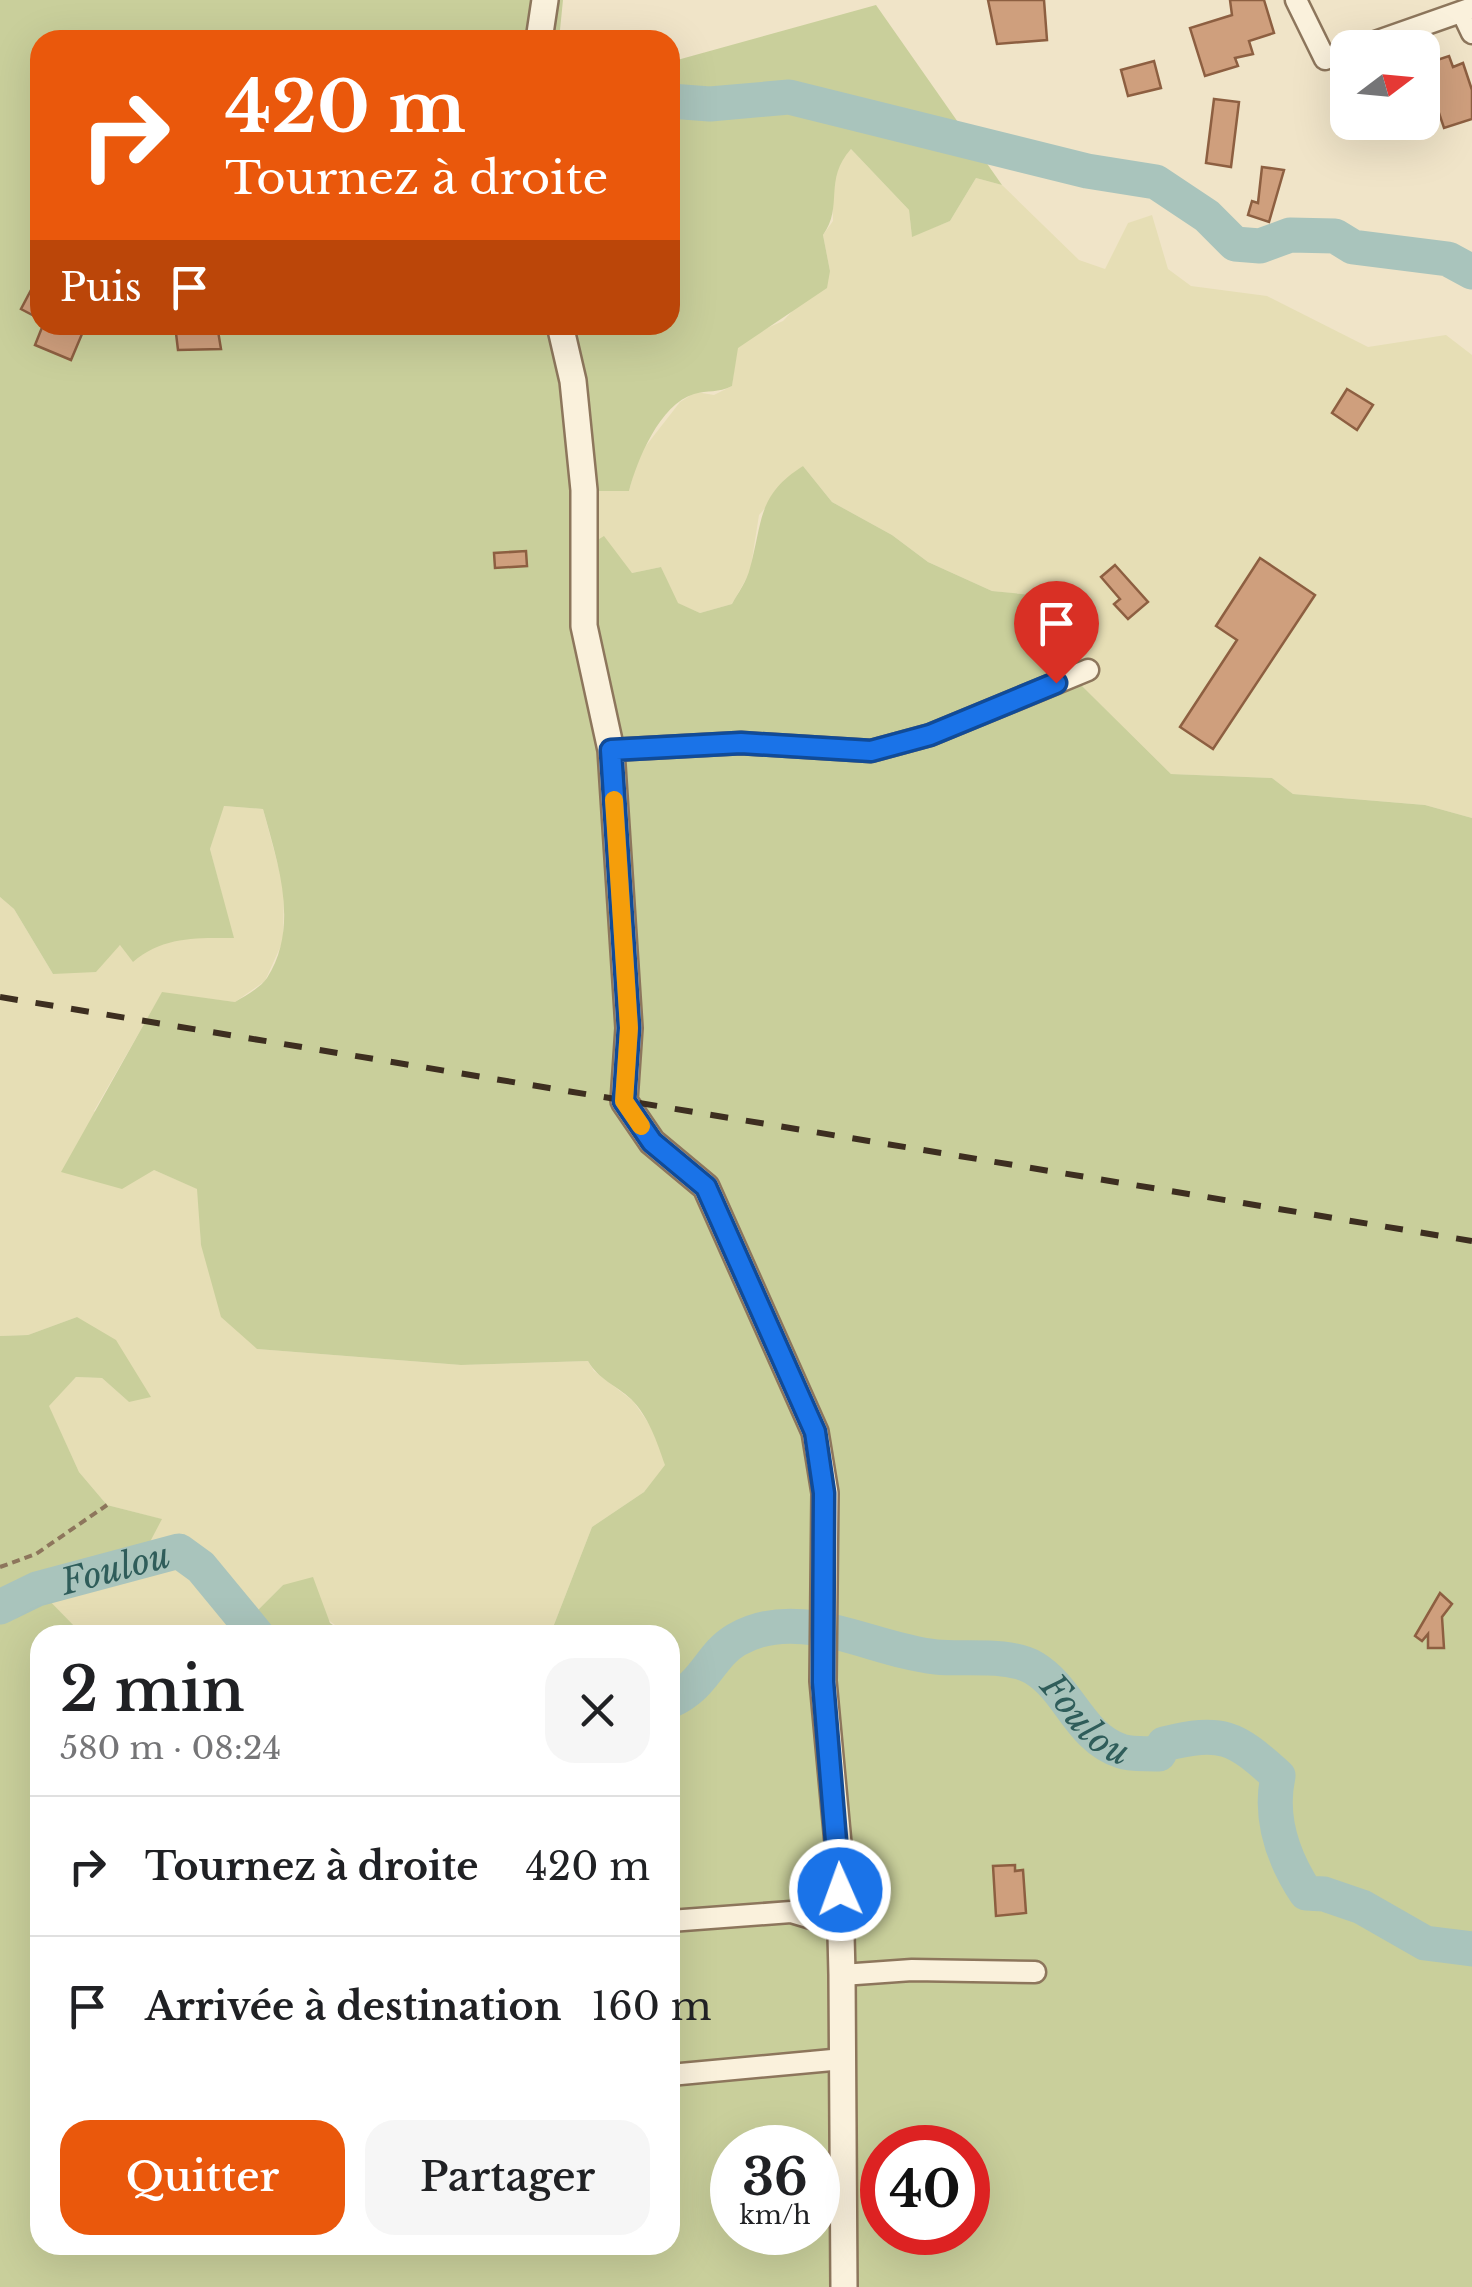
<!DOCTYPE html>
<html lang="fr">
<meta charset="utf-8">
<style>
body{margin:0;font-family:"Libre Baskerville",serif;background:#f6f6f6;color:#202124;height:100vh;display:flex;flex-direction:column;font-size:38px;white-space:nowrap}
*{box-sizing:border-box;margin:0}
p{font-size:32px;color:#757577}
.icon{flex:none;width:55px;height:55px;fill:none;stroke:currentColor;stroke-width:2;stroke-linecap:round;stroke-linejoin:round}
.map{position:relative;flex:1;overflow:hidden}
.details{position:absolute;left:30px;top:1625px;width:650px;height:630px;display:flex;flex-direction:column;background:#fff;border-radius:30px;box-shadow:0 10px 40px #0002}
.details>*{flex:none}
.hud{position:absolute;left:30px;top:30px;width:650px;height:305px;border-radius:30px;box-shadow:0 10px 40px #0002;background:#ea580c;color:#fff;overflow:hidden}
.needle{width:65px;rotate:74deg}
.fabs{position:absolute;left:1330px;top:30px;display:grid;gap:20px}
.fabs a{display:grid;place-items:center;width:110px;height:110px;border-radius:20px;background:#fff;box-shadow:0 10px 40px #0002;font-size:50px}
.speed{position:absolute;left:710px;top:2125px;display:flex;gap:20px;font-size:50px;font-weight:700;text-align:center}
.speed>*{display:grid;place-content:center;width:130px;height:130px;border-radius:50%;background:#fff;box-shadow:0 10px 40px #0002;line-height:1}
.speed small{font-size:25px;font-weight:400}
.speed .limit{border:15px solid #d22;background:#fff;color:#111}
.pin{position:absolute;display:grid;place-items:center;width:85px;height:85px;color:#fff;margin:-102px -42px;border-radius:50% 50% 50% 0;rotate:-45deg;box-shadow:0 0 10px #0007}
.pin .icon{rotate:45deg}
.me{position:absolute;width:110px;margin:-55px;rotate:358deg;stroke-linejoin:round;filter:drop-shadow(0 0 8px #0008)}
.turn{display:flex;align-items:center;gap:35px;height:210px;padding:0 30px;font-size:45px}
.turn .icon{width:130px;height:130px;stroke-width:2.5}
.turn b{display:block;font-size:70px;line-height:85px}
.then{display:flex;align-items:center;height:95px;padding:0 30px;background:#0003;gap:20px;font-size:38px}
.round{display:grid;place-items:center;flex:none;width:105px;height:105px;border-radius:30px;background:#f6f6f6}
.summary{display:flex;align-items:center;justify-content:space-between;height:170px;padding:0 30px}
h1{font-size:60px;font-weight:600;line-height:75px}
.button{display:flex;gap:20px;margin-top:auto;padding:20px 30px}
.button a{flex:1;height:115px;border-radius:30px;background:#ea580c;color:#fff;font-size:40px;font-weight:600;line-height:115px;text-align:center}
.button a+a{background:#f6f6f6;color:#202124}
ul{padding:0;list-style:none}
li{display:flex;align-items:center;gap:30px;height:140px;padding:0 30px;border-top:2px solid #e0e0e0}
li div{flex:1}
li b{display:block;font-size:38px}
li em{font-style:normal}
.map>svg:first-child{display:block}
.farmland{fill:#e6deb5}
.green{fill:#c9cf9b;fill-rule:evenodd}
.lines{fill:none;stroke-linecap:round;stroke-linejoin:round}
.river{stroke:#a9c4bc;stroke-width:35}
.building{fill:#cf9f7d;stroke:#8d5f41;stroke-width:2.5}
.minor-casing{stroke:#8d765c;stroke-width:25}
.tertiary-casing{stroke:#8d765c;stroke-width:30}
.path{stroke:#8d765c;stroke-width:4;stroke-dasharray:8 5;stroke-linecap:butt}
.minor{stroke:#faf1dc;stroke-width:20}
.tertiary{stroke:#faf1dc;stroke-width:25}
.rail{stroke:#3d2e20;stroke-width:6;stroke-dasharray:18 18;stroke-linecap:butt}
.route-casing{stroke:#114b97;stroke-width:25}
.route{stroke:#1a73e8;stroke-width:18}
.slow{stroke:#f59e0b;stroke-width:18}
.labels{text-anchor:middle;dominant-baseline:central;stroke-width:9;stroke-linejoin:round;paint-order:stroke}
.water-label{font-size:35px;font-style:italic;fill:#2f5d5a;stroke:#f7eed8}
</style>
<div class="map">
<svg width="1472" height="2287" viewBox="0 0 1472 2287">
<rect width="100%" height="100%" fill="#f0e4c8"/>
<path class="farmland" d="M851 149 909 210 912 236 950 221 976 178 1002 185 1079 260 1105 269 1128 223 1152 215 1168 269 1191 286 1267 296 1368 347 1446 335 1472 355V818L1425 805 1293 794 1272 778 1171 774 1083 687 1053 648 1051 597 992 591 928 562 892 535 832 502 803 466 759 515 750 572 732 604 700 613 677 603 661 567 632 573 582 550 584 490 629 491 638 456 680 402 696 392 714 395 732 386 737 348 751 335 783 321 830 271 823 235 833 221 832 182 838 163Z
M223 806 263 809 284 888 283 941 265 981 235 1002 162 993 94 1111 154 1170 198 1189 201 1245 257 1349 461 1365 588 1361 594 1371 633 1401 654 1431 666 1465 644 1492 592 1527 550 1635H348L283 1585 233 1635H83L37 1589 141 1559 161 1519 107 1505 79 1472 48 1405 76 1377 102 1378 129 1402 77 1317 28 1335 0 1336V897L14 909 53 974 121 945 148 949 181 938H233L210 849Z"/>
<path class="green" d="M0 0H563L559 40H40V325H670V62L876 5 1002 185 976 178 950 221 912 237 909 210 851 149C823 180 844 206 823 235L830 271 827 288 738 348 732 386C718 393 708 390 694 394 660 404 637 460 629 491H594L583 549 604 536 632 573 661 567 678 603 700 613 732 604C738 593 747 581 750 568 763 521 757 495 803 466L832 502 892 535 928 562 992 591 1052 597 1053 648 1083 687 1171 774 1272 778 1293 794 1425 805 1472 818V2287H0V1336L28 1335 77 1317 116 1340 151 1397 129 1402 102 1378 76 1377 49 1406 79 1472 107 1505 162 1519 141 1559 38 1589 83 1635H40V2245H670V1635H550L592 1527 644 1492 665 1465C657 1442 649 1417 631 1399 617 1386 598 1379 588 1361L461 1365 257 1349 221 1317 201 1245 197 1189 154 1170 122 1189 61 1172 162 992 235 1002C245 996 260 988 267 978 300 926 278 864 263 809L224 806 210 849 234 938C197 938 163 936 133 962L120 945 96 972 53 974 14 909 0 897ZM732 2148H818V2232H732ZM882 2148H968V2232H882Z
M313 1577 330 1623 348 1635H233L283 1585Z"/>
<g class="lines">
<g class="river">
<path d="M670 101 710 104 789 97 1087 171 1156 182 1207 216 1235 244 1260 246 1290 235 1335 236 1353 247 1448 259 1472 272"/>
<path id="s1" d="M0 1607 37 1589 179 1551 201 1567 257 1635"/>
<path id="s2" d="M670 1701C706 1685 709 1656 736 1640 799 1603 873 1651 936 1657 964 1660 1009 1653 1034 1668 1070 1690 1079 1737 1121 1751 1131 1755 1147 1753 1159 1754L1164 1744C1222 1730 1234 1736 1278 1776 1269 1818 1283 1858 1306 1893L1324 1894 1362 1907 1425 1943 1472 1949"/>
</g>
</g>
<path class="building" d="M988 0H1044L1047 40 997 44Z
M1230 0H1264L1274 33 1249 41 1253 54 1235 58 1238 66 1205 76 1190 28 1232 15Z
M1449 56 1453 67 1463 63 1472 90V119L1444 128 1433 95 1422 99V65Z
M1154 61 1161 88 1128 96 1121 70Z
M1214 99 1239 102 1231 167 1206 163Z
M1262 167 1284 170 1269 222 1248 215 1252 201 1258 203Z
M40 273V319L21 309Z
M43 325H62L82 334 71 360 35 345Z
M175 325H217L221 349 178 350Z
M1347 389 1373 405 1357 430 1332 413Z
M526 551 527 566 495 568 494 553Z
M1260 558 1315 595 1213 749 1180 727 1237 640 1216 626Z
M1115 565 1148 602 1128 619 1114 604 1120 599 1101 577Z
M1440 1593 1452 1604 1442 1617 1444 1648H1428V1634L1422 1641 1415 1636Z
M1015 1865V1871L1023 1870 1026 1913 996 1916 993 1866Z"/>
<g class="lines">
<defs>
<path id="minor" d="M1296 0 1325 59 1348 51
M1462 12 1472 33
M1358 48 1472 8
M611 750 741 743 871 751 930 735 1088 670
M670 1921 791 1912 841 1927
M842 1975 912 1970 1035 1972
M670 2075 843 2059"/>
<path id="tertiary" d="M539 40 545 0
M560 325 573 381 584 490V626L611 750 629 1028 624 1101 652 1142 706 1187 815 1432 825 1493 823 1681 839 1854 842 1975 844 2287"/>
</defs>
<use href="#minor" class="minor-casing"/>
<use href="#tertiary" class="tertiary-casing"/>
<path class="path" d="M0 1567 36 1554 107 1505"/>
<use href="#minor" class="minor"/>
<use href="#tertiary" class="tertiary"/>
<path class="rail" d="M0 997 1472 1241"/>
</g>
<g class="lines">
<defs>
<path id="route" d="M840 1890 823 1682 824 1493 815 1432 706 1187 652 1142 624 1101 629 1028 611 750 741 743 871 751 930 735 1056 683"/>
</defs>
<use href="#route" class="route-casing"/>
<use href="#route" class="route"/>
<path class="slow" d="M614 800 629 1028 624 1101 641 1126"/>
</g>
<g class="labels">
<g class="water-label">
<text stroke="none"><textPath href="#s1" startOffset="122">Foulou</textPath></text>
<text stroke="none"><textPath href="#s2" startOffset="470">Foulou</textPath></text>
</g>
</g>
</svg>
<div class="fabs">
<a><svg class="needle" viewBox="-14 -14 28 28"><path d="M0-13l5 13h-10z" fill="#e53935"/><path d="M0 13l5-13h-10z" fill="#757577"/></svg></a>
</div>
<div class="speed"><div>36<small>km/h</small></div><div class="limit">40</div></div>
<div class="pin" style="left:1056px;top:683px;background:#d93025"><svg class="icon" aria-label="arrive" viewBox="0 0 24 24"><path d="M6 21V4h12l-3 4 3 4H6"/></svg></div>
<svg class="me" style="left:840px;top:1890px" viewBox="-20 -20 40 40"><circle r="17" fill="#1a73e8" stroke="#fff" stroke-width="3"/><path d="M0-11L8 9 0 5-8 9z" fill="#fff"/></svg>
<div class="hud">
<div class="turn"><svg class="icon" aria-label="right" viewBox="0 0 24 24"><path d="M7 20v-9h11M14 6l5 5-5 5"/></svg><div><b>420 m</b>Tournez à droite</div></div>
<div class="then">Puis<svg class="icon" aria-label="arrive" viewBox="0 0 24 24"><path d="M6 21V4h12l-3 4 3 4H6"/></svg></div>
</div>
<section class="details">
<div class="summary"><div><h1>2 min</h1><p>580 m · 08:24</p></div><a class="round"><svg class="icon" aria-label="close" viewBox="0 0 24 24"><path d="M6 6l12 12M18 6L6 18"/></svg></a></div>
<ul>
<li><svg class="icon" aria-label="right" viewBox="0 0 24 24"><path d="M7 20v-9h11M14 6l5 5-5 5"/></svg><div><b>Tournez à droite</b></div><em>420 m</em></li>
<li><svg class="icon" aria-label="arrive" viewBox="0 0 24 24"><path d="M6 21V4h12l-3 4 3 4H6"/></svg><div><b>Arrivée à destination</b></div><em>160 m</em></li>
</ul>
<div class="button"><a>Quitter</a><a>Partager</a></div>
</section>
</div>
